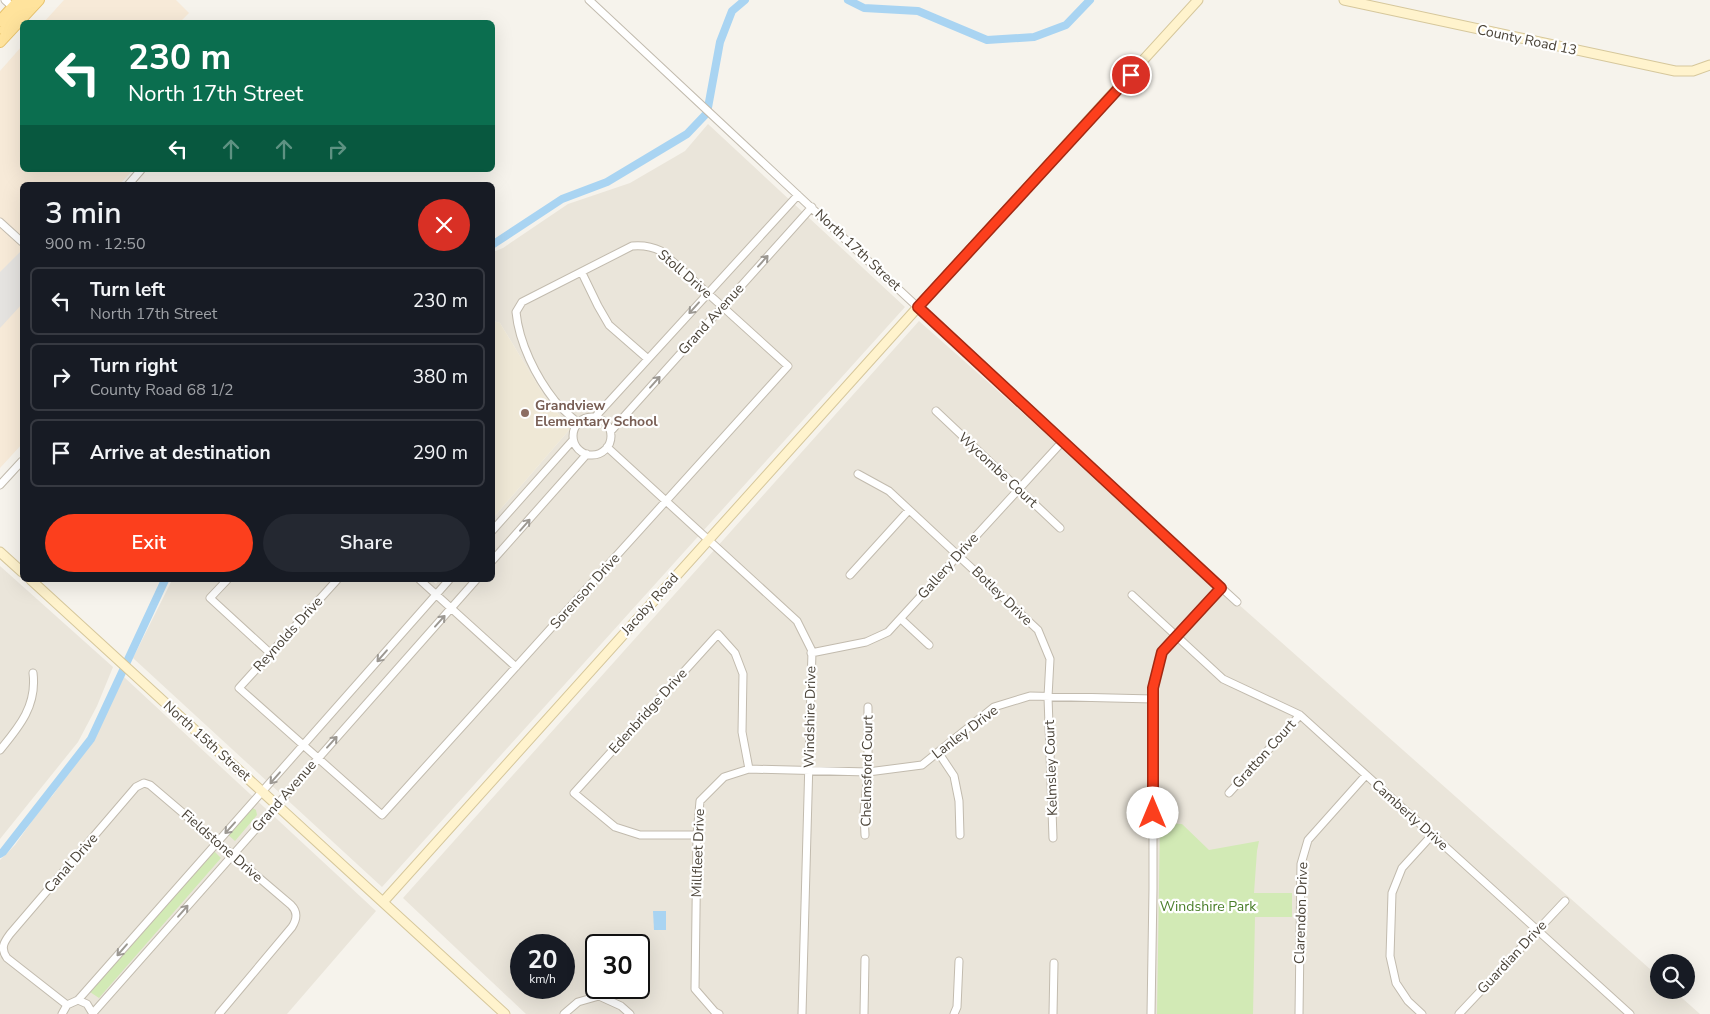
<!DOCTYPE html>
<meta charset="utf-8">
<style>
body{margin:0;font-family:"Nunito Sans",sans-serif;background:#242831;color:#f1f3f6;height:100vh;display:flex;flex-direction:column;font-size:19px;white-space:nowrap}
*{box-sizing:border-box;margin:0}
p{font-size:16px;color:#9ea1a6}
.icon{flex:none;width:28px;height:28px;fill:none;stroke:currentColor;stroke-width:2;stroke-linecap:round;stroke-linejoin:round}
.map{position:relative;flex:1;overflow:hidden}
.details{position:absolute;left:20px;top:182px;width:475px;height:400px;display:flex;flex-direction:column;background:#171b24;border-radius:8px;box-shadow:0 5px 20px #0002}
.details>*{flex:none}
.hud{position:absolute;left:20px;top:20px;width:475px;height:152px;border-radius:8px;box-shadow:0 5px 20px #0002;background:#0b6e4f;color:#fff;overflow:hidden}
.buttons{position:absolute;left:1650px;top:954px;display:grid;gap:10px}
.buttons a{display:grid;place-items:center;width:45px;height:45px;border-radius:50%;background:#171b24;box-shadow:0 5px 20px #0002;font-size:25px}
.speed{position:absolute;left:510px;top:934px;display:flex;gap:10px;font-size:25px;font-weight:700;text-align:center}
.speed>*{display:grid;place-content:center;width:65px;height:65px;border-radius:50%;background:#171b24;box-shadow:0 5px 20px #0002;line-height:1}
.speed small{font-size:12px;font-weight:400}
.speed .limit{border:2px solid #111;border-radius:8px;background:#fff;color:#111}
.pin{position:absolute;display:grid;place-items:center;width:42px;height:42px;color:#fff;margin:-21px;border:2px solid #fff;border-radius:50%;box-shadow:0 1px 5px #0007}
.me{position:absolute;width:55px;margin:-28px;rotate:0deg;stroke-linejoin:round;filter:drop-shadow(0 0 4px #0008)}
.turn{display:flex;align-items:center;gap:18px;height:105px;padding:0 25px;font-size:22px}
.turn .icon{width:65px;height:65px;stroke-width:2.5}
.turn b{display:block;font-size:35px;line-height:42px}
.lanes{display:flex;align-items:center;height:48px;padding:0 25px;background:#0003;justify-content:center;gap:25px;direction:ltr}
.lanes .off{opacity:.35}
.round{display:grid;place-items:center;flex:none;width:52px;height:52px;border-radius:26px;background:#242831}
.headline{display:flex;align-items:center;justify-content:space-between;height:85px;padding:0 25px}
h1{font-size:30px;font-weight:600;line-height:38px}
.cta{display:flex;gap:10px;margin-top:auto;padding:10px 25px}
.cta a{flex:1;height:58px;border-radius:30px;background:#fc3f1d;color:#fff;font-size:20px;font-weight:600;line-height:58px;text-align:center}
.cta a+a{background:#242831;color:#f1f3f6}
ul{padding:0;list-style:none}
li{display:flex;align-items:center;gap:15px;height:68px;margin:0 10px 8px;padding:0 15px;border:2px solid #363941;border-radius:8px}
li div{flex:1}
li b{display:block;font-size:19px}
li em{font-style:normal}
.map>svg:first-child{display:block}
.residential{fill:#eae5da;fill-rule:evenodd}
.commercial{fill:#f7ead8}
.education{fill:#efe8d6}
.green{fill:#d2eab5}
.parking{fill:#e5e3e0}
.water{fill:#a9d4f2}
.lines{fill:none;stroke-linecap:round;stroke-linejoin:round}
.canal{stroke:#a9d4f2;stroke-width:8}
.street-casing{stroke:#c2bbae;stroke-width:9}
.secondary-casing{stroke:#d6c79b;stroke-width:11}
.primary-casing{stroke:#e6c16a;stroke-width:12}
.street{stroke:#fff;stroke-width:7}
.secondary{stroke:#fff3cd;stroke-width:9}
.primary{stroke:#ffe39c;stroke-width:10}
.oneway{stroke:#9c9892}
.route-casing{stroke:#a42913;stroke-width:12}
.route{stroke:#fc3f1d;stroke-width:9}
.education-dot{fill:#8d6e63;stroke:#fff;stroke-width:2}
.labels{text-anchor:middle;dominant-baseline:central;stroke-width:4.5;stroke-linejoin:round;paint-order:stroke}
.street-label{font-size:14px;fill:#4b4439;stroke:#fff}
.education-label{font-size:14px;font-weight:bold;fill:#785e54;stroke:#fff;text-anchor:start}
.park-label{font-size:14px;fill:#4a7f2a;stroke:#fff}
</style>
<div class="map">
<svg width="1710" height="1014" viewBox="0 0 1710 1014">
<rect width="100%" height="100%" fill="#f6f3ec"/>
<path class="residential" d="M708 124 905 307 382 887 133 658 172 580H431L436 584 439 580H492L493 518 570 429 545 397 500 323 493 321V252L503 248 568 204 630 183 685 151Z
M919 321 1659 977V990H1673L1700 1014H526L403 898ZM521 945H564V988H521ZM596 945H639V988H596Z
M0 566 113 667 97 706 78 742 0 839Z
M124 677 376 911 287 1014H0V860L15 845 44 804 53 795 74 765 89 747Z"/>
<path class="commercial" d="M64 0H176L189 13 180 22H44Z
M22 46V170H133L119 185H22V444L0 468V71Z"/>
<path class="education" d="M493 321 500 323 545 397 570 429 493 518Z"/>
<path class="green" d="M251 807 256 810 257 815 235 841 227 834Z
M1160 823 1182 824 1209 850 1259 841 1257 851 1254 893H1292V917H1255L1253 1014H1157Z
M213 850 221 858 99 998 90 992Z"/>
<path class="parking" d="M22 250V304L0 328V272Z"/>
<path class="water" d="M653 911H666V930H654Z"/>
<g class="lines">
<path class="canal" d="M848 0 864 8 918 11 987 40 1034 37 1066 25 1090 0
M492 245 562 199 607 182 687 134 707 113 720 42 732 11 745 0
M0 854 3 852 91 739 165 580"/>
<defs>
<path id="street" d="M5 0 13 7
M589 0 1062 442 1237 602
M128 185 141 170
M0 222 22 242
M582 273 598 306 609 325 648 359
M936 411 1060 528
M596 416 798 195
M573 436a19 19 0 1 1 38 0a19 19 0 1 1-38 0Z
M611 431 812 207
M607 447 797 621 812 651 802 1014
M858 474 889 491 1038 630 1050 659 1048 697 1053 838
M0 485 22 461
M492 531 573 440
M492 561 587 454
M850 575 909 510
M227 580 210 598 270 653
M337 580 239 688 382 815 788 366 661 251C651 246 643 245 632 246L522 302 516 312C519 343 536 377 555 401 562 409 570 416 578 423
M420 580 516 667
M1132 595 1223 679 1300 715 1630 1014
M901 619 929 645
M811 653 866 642 888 632 1062 442
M0 750C20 726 37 705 33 673
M938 752 954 776 959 801 960 835
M1229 793 1300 715
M697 835H640L615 827 574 793 718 634 735 653 743 674 742 732 749 769
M865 835 864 813 868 772V707
M78 1000 449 580
M67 1005 7 958C0 948 4 942 10 934L136 787 144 783 150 785 291 905C298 912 297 919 292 927L219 1014
M93 1013 476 580
M62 1014 67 1005 78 1000 87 1004 93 1014
M564 1014 578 1002 599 996 621 1006 630 1014
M719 1014 715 1012 695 989 697 835 700 801 724 777 749 769 868 772 922 765 994 707 1030 696 1153 699
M864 1014 865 959
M954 1014 957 1007 959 961
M1053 1014 1054 963
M1151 1014 1153 889V688L1162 651 1221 588
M1299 1014 1301 864 1308 840 1366 775
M1422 1014 1408 1001 1396 983 1390 956 1392 893 1402 868 1432 835
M1459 1014 1565 901"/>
<path id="secondary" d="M1344 0 1675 71H1693L1710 65
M0 552 22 572
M31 580 505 1014
M383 902 918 307 1198 0"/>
<path id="primary" d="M23 17 21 13 27 0
M0 21 19 0
M4 30 12 19 13 7
M0 42 39 0"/>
</defs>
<use href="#street" class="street-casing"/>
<use href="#secondary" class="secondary-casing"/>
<use href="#primary" class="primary-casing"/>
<use href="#street" class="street"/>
<use href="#secondary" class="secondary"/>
<use href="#primary" class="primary"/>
</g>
<defs><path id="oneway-shaft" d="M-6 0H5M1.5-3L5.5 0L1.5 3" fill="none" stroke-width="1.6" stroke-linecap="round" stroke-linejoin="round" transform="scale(1.25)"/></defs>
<g class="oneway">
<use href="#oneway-shaft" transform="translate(763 261) rotate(-48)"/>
<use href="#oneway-shaft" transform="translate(694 308) rotate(132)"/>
<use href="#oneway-shaft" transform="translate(655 382) rotate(-48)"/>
<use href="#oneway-shaft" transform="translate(525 525) rotate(-49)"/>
<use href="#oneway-shaft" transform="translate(440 621) rotate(-48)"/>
<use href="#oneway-shaft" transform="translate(382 656) rotate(131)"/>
<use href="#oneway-shaft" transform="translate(332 742) rotate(-48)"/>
<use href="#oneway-shaft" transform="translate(275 778) rotate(131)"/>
<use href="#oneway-shaft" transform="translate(230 828) rotate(132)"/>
<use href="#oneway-shaft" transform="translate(183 911) rotate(-49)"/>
<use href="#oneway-shaft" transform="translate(122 950) rotate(131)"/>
</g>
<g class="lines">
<defs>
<path id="route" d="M1131 75 918 307 1221 588 1162 652 1153 688V813"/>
</defs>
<use href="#route" class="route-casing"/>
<use href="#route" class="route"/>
</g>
<circle class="education-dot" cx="525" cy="413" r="5"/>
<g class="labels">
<g class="street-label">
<text transform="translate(1527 40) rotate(12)">County Road 13</text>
<text transform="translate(858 250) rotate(43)">North 17th Street</text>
<text transform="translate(685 274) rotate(41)">Stoll Drive</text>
<text transform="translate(711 319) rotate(-48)">Grand Avenue</text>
<text transform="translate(998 470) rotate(43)">Wycombe Court</text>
<text transform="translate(948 566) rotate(-48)">Gallery Drive</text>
<text transform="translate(585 591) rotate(-48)">Sorenson Drive</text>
<text transform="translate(1002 596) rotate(44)">Botley Drive</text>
<text transform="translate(650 604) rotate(-48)">Jacoby Road</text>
<text transform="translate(288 634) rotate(-48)">Reynolds Drive</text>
<text transform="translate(648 711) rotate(-48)">Edenbridge Drive</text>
<text transform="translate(810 717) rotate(-89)">Windshire Drive</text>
<text transform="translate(965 732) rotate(-37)">Lanley Drive</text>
<text transform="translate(207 741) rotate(42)">North 15th Street</text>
<text transform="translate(1264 754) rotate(-48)">Gratton Court</text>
<text transform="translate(1051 768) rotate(-92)">Kelmsley Court</text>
<text transform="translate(867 771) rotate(-89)">Chelmsford Court</text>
<text transform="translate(284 796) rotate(-49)">Grand Avenue</text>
<text transform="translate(1410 815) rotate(42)">Camberly Drive</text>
<text transform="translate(222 846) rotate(41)">Fieldstone Drive</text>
<text transform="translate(698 853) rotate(-88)">Millfleet Drive</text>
<text transform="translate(71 863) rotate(-49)">Canal Drive</text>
<text transform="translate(1301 913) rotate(-88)">Clarendon Drive</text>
<text transform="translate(1512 957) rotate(-47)">Guardian Drive</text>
</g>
<g class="education-label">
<text x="535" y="405">Grandview<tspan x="535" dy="16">Elementary School</tspan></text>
</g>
<g class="park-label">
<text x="1208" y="906">Windshire Park</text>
</g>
</g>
</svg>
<div class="buttons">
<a><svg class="icon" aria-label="search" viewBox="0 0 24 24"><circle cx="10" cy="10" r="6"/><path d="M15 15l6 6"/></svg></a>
</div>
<div class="speed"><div>20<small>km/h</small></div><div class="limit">30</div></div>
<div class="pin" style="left:1131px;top:75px;background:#d93025"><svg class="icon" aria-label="arrive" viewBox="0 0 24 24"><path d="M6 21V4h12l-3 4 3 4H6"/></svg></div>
<svg class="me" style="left:1153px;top:813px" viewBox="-20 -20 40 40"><circle r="19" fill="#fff"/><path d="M0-13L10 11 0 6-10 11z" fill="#fc3f1d"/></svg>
<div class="hud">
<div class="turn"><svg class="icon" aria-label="left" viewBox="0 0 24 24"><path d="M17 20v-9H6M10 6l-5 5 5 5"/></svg><div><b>230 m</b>North 17th Street</div></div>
<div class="lanes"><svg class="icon" aria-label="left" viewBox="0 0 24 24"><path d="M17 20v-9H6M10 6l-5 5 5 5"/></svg><svg class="icon off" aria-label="ahead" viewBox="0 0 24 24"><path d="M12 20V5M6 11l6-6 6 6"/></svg><svg class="icon off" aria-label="ahead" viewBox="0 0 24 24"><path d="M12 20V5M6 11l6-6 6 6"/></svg><svg class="icon off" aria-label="right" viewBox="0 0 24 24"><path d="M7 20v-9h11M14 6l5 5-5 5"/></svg></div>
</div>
<section class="details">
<div class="headline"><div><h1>3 min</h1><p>900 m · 12:50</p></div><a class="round" style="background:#d93025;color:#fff"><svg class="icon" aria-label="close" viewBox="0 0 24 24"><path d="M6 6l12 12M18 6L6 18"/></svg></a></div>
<ul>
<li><svg class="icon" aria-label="left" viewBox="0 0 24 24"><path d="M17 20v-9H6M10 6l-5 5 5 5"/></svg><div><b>Turn left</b><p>North 17th Street</p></div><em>230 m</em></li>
<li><svg class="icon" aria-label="right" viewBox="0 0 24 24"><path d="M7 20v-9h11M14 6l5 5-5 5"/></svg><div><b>Turn right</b><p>County Road 68 1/2</p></div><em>380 m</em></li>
<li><svg class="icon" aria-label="arrive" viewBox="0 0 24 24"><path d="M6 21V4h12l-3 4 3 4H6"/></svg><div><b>Arrive at destination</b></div><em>290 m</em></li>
</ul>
<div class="cta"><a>Exit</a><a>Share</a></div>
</section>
</div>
